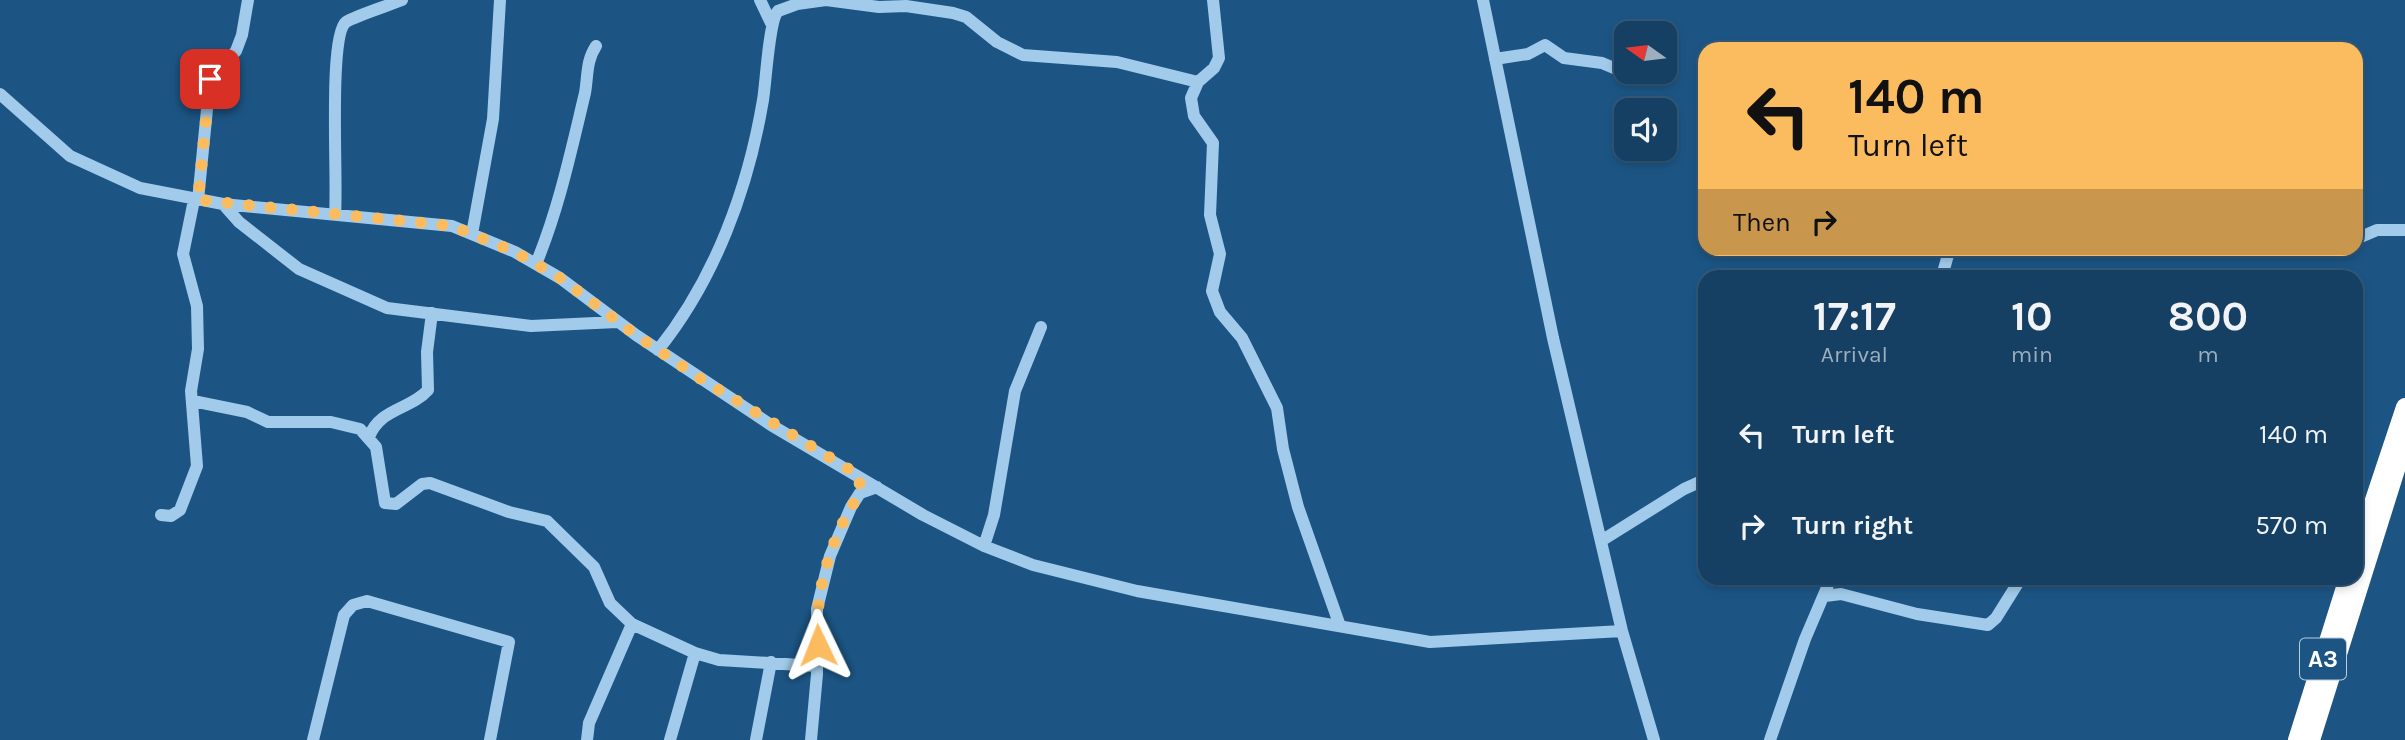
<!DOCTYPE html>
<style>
body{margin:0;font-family:Karla,sans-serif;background:#1e4769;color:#f1f3f6;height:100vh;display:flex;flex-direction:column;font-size:26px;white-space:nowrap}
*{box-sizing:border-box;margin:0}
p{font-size:23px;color:#9dafbe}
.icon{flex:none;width:38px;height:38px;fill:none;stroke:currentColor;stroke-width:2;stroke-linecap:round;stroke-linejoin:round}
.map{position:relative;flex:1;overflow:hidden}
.details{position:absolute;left:1698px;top:270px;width:665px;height:315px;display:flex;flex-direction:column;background:#154063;border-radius:21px;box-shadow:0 4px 10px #0003,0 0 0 2px #345978}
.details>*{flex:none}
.top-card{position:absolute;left:1698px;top:42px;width:665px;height:214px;border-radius:21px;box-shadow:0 4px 10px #0003,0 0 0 2px #345978;background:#fbbc5f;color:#111;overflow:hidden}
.needle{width:46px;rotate:284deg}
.tools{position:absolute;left:1614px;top:21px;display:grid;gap:14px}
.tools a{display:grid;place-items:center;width:63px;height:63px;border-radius:14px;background:#154063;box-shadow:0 4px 10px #0003,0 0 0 2px #345978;font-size:35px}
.pin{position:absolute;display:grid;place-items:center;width:60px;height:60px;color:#fff;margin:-30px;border-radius:14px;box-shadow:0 4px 10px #0006}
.me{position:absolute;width:77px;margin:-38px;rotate:358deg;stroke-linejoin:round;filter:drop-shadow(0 0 5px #0008)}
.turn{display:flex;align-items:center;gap:24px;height:147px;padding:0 35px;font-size:32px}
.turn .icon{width:91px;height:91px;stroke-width:2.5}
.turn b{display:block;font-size:49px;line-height:60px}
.then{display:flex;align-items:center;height:66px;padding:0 35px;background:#0003;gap:14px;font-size:26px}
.eta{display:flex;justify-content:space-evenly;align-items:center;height:119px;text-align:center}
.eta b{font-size:42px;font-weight:700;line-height:49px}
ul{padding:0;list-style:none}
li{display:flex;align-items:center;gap:21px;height:91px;padding:0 35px}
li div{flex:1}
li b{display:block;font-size:26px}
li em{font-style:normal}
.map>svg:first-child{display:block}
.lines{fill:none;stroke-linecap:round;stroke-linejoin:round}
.minor{stroke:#a2cbeb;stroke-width:12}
.highway{stroke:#fff;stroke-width:18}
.route{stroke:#fbbc5f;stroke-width:12;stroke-dasharray:0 21.6}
.labels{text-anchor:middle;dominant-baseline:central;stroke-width:5;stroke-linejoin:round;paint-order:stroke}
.shield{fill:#1c5584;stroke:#bbccda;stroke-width:2}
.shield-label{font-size:24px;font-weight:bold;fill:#fff}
</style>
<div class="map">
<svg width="2405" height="740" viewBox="0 0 2405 740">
<rect width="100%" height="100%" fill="#1c5584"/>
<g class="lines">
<path class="minor" d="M760 0 771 23
M1213 0 1219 58 1214 68 1198 82 1191 98 1194 116 1213 143 1210 215 1220 254 1212 291 1220 312 1242 338 1277 408 1283 449 1298 507 1340 626
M1483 0 1553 338 1622 631 1654 740
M1495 59 1528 54 1545 45 1564 58 1602 63 1621 71
M0 94 70 156 140 188 223 204 452 226 515 252 560 278 636 335 771 425 923 515 984 546 1033 565 1137 591 1430 642 1622 631
M198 200 210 79 236 51 242 35 248 0
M223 204 239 222 299 269 387 308 531 326 617 322
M335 215C338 183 328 36 346 22 355 16 390 5 402 0
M472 234 493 119 500 0
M2356 239 2377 230H2405
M536 264C559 208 571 151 585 93 588 76 586 61 596 46
M1942 276 1950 248
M658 350C715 279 748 189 763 100 766 82 769 20 778 11L797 4 826 0 879 7 906 6 953 13 966 17 997 42 1023 55 1117 62 1198 82
M193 401 247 412 268 422H331L360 429 376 447 385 503 396 504 422 484 430 483 509 512 547 521 594 567 610 603 632 624 695 653 719 660 817 666
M369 437C380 408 410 410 428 390L427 352 432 313
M161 515 171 516 180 510 197 466 191 391 198 349 197 306 183 254 194 200
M1601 541 1684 489 1704 480
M984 546 994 515 1015 391 1041 327
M1825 596 1841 594 1917 614 1988 625 1996 618 2021 578
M313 740 344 615 353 605 367 601 509 642 490 740
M587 740 589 723 632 624
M670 740 695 653
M756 740 771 662
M811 740 817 674V609L830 556 851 507 860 493 877 487
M1770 740 1805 639 1831 578"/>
<path class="highway" d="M2356 554 2405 407
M2297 740 2348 578
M2311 740 2405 441"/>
</g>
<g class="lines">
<path class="route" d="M210 79 198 200 452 226 515 252 560 278 636 335 704 381 860 476C860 500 848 510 839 531 824 566 814 607 818 645"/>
</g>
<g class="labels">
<rect class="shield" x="2300" y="638.5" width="46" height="41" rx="5"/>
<g class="shield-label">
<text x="2323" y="659">A3</text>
</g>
</g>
</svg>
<div class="tools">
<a><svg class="needle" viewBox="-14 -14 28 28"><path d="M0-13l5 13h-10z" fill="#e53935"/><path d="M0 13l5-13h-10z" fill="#9dafbe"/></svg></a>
<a><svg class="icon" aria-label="sound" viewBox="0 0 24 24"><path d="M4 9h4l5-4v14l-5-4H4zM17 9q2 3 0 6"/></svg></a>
</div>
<div class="pin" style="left:210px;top:79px;background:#d93025"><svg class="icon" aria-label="arrive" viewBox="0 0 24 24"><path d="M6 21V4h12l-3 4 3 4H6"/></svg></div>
<svg class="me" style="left:818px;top:645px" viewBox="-20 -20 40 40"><path d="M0-17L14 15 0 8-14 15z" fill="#fbbc5f" stroke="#fff" stroke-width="4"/></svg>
<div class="top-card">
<div class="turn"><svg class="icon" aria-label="left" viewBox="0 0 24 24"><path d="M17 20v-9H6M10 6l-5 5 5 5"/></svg><div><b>140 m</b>Turn left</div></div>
<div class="then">Then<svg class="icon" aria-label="right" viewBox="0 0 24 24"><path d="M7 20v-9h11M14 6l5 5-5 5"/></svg></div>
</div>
<section class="details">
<div class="eta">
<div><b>17:17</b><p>Arrival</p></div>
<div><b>10</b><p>min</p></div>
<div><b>800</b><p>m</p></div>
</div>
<ul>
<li><svg class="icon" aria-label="left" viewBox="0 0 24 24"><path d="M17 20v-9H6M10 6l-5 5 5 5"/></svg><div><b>Turn left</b></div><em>140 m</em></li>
<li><svg class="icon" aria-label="right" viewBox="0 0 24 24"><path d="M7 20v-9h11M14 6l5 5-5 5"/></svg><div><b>Turn right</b></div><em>570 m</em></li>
</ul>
</section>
</div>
